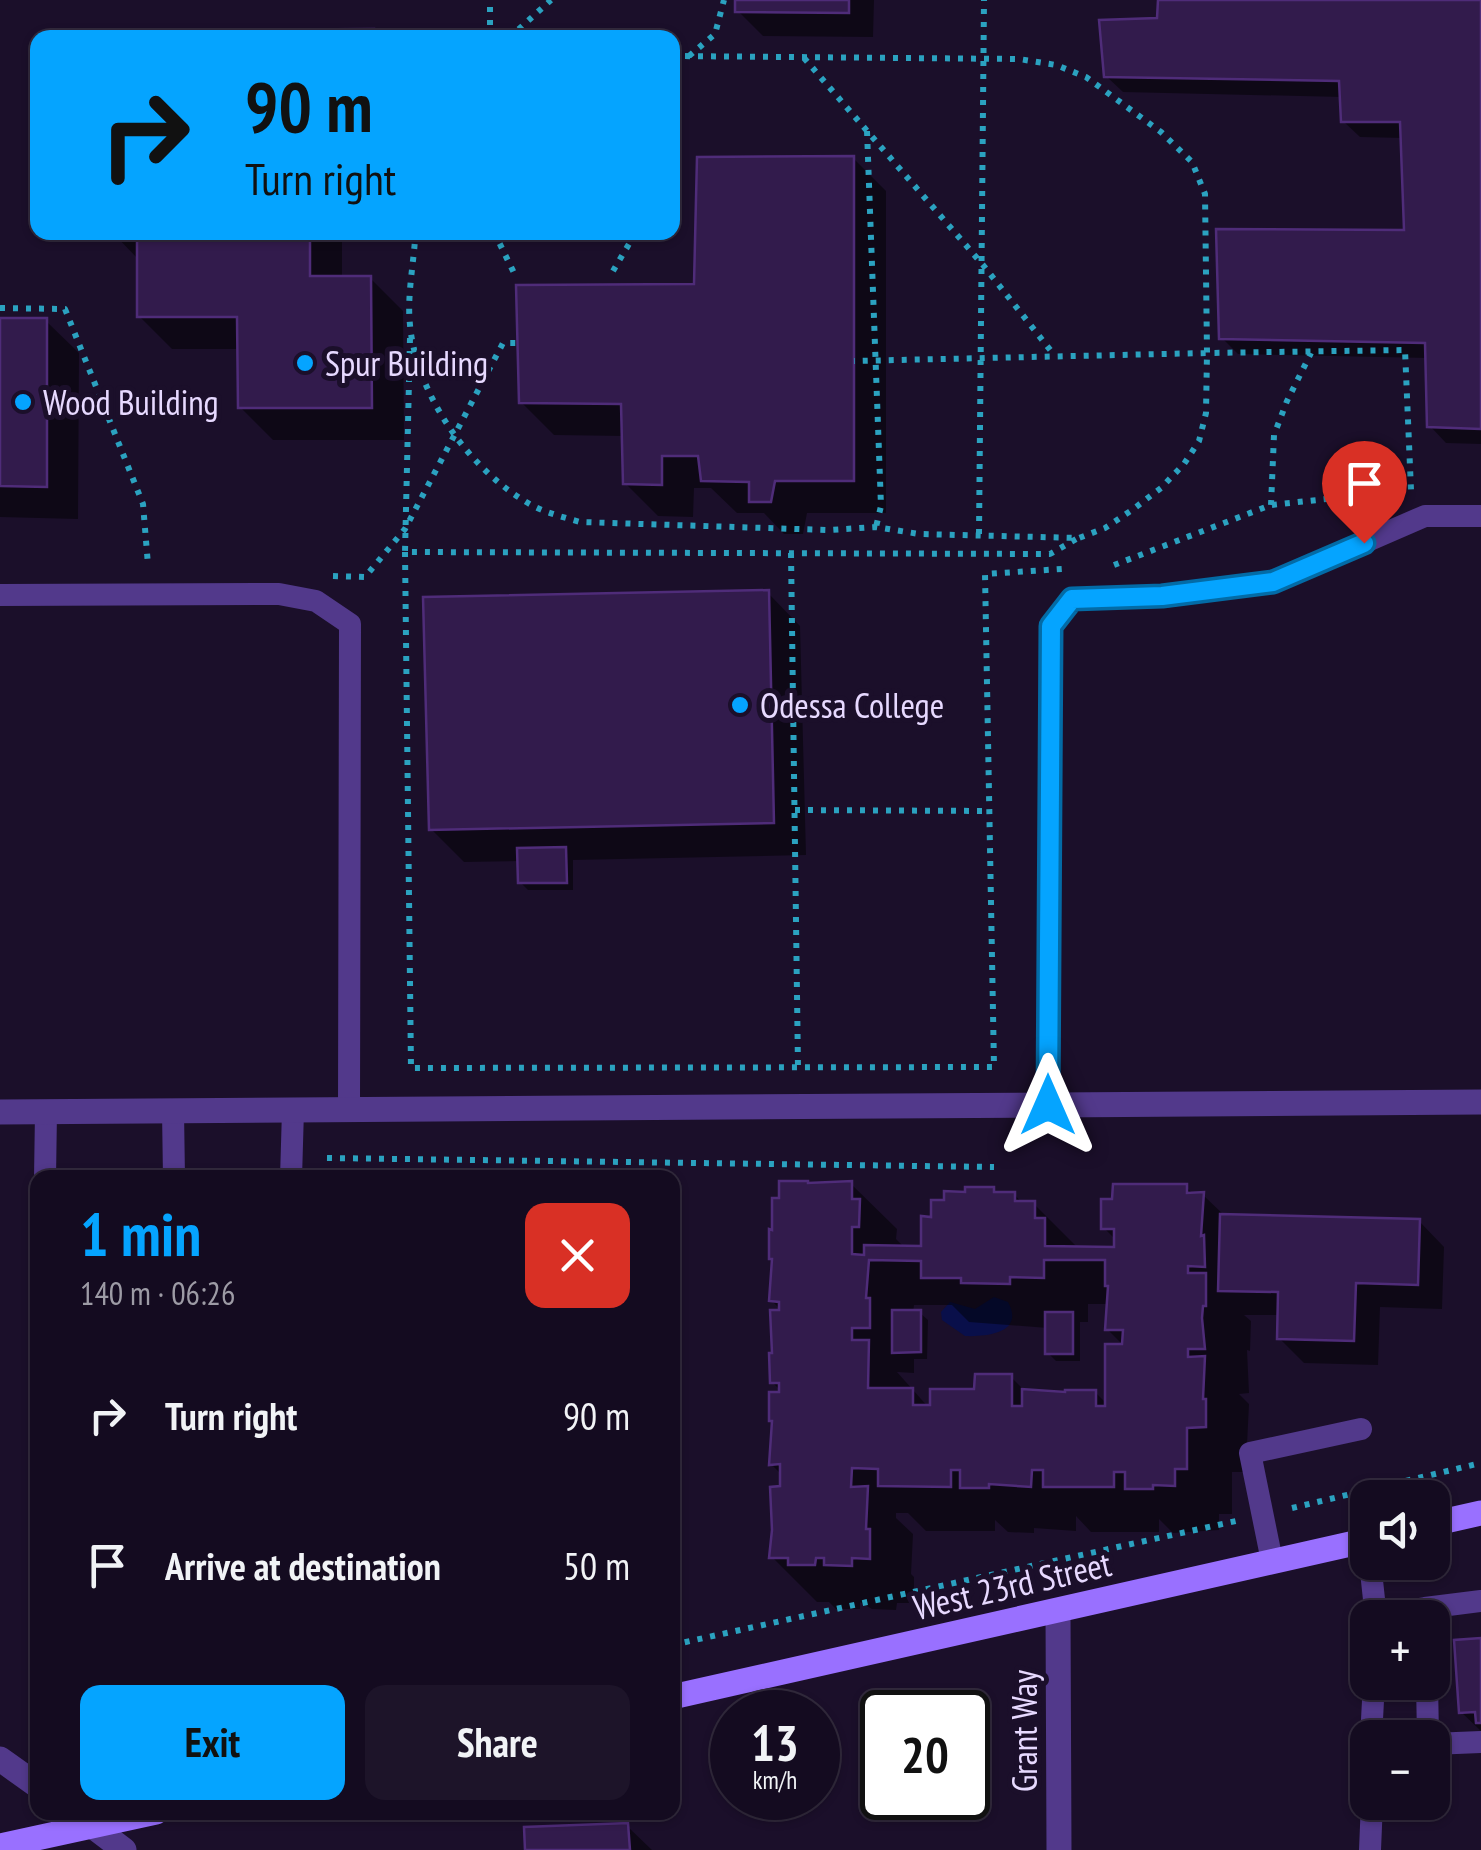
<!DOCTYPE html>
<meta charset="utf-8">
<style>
body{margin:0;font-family:"PT Sans Narrow",sans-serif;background:#1d1429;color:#f1f3f6;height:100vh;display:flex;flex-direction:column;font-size:38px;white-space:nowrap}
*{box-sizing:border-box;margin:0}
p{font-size:32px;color:#9d9ba5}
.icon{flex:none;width:55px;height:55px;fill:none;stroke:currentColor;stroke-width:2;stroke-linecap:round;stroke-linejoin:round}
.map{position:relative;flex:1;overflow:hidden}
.side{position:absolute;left:30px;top:1170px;width:650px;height:650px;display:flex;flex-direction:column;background:#140b20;border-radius:20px;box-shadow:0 2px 8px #0004,0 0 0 2px #332b3e}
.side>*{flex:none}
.hud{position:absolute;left:30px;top:30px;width:650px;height:210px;border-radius:20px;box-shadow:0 2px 8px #0004,0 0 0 2px #332b3e;background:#05a4ff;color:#111;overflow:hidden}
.fabs{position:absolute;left:1350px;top:1480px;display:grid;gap:20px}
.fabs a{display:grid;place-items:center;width:100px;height:100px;border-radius:20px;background:#140b20;box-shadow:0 2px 8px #0004,0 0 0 2px #332b3e;font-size:50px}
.speed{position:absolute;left:710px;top:1690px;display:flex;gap:20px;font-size:50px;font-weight:700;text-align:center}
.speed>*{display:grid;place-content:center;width:130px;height:130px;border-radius:50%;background:#140b20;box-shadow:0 2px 8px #0004,0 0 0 2px #332b3e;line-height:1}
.speed small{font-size:25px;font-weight:400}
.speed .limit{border:5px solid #111;border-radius:15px;background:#fff;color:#111}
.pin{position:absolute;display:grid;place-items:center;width:85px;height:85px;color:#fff;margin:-102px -42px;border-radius:50% 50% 50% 0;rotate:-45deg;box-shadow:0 0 10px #0007}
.pin .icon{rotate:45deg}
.me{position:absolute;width:110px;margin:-55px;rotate:0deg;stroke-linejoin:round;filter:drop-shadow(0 0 8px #0008)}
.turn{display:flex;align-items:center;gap:35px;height:210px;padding:0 50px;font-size:45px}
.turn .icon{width:130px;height:130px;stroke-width:2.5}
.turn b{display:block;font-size:70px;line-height:85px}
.round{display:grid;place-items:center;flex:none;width:105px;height:105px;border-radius:20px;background:#1d1429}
.overview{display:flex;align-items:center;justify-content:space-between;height:170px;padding:0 50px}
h1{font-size:60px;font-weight:700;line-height:75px;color:#05a4ff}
.action{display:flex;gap:20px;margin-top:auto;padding:20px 50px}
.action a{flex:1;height:115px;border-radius:20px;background:#05a4ff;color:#111;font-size:40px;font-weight:700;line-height:115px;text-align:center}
.action a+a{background:#1d1429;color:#f1f3f6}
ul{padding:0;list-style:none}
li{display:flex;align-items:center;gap:30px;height:150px;padding:0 50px}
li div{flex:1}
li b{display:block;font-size:38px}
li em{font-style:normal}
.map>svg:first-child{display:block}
.water{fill:#090f4a}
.shadow{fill:#0007;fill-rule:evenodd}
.building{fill:#321b4c;stroke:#4f2c79;stroke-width:2.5;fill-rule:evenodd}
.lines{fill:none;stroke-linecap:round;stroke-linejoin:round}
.path{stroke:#2ba2c0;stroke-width:6;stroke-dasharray:5 8;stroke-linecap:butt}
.lane{stroke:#52398b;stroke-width:22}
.street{stroke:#52398b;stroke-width:25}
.secondary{stroke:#9970ff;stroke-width:25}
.route-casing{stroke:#036ba6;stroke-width:25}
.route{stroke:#05a4ff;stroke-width:18}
.poi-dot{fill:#05a4ff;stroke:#1b0f2a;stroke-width:4}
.labels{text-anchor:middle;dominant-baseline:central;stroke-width:10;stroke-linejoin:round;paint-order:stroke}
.poi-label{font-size:35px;fill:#e7d9ff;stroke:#1b0f2a;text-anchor:start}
.street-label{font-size:35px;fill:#e7d9ff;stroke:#1b0f2a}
</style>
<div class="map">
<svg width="1481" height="1850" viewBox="0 0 1481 1850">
<rect width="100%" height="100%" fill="#1b0f2a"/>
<path class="water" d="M994 1297 1008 1302C1025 1333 987 1337 965 1336L942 1320 941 1312 950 1302 975 1309Z"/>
<path class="shadow" d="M738 0H874L873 37 763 36 738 11Z
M1160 0H1481V444L1446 443 1430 426 1428 358 1238 354 1221 337 1407 232 1403 138 1360 137 1343 121 1342 97 1123 92 1106 76 1160 21Z
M853 158 886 191V513H807L803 534H784L764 513H737L711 488H694L693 517 658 516 625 483 624 436 554 435 521 402 696 287Z
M112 232H407L342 234V278H370L403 311 404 440H273L240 407V349H172L139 316V260Z
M0 320 46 321 79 353 78 519 0 517Z
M768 593 800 626 806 855 573 860V890H528L520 882V861L464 862 431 829Z
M851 1184 897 1229 896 1239 905 1248H923L934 1219 993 1190 998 1194H1014L1023 1204H1034L1079 1249 1116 1250V1240L1104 1228 1186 1187 1194 1195H1203L1225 1216 1419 1221 1444 1247 1442 1309 1380 1307 1378 1365 1304 1363 1279 1338 1280 1315H1244L1251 1321 1250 1351 1247 1350 1249 1393 1239 1394 1249 1404 1247 1445 1250 1472H1232V1514H1219V1530L1173 1533 1159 1519V1532H1091L1076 1516V1531L1034 1528V1533L1008 1532 995 1520V1531H926L908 1513H896V1518L913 1534 911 1574 914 1577V1603H897L896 1610 872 1609 860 1602V1609H836L829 1602H817L772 1557 782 1475 771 1464 784 1394 772 1382 784 1313 771 1300ZM1088 1304H1109L1107 1329 1125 1347 1108 1405 1095 1392H1026L1011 1377 929 1408 897 1372 914 1373V1359H927L928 1320 920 1313H913L914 1305H952L969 1322 1048 1328V1353L1056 1361H1080V1322H1088Z
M1481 1640V1731L1461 1712Z
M627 1826 652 1850H528Z"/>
<path class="building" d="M735 0H849V13L735 12Z
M1158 0H1481V429L1427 427 1425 343 1219 339 1216 229 1404 230 1400 122H1341L1339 81 1104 77 1099 20 1157 18Z
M374 29V38H231V30Z
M854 156V481H775L771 502H749V482L701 481 698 456H662V485L623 484 621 404 519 403 516 285 694 284 697 157Z
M110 232H310V276H371L372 408H238L237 317H137V233Z
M0 318H47V487L0 486Z
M769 590 774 823 429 830 423 597Z
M566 847 567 883H518L517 848Z
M779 1181H808V1183L852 1181V1199H860L859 1227H852V1254L864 1255V1245L921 1246V1216L931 1217V1200H944V1191L965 1192V1187H994V1192H1015V1201H1035V1218H1045V1246L1114 1247V1229H1101V1199H1112L1113 1184H1187V1193L1204 1192 1201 1236 1204 1235 1205 1267 1188 1266V1273H1206V1306H1203L1202 1318 1205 1349H1188V1357L1205 1356 1203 1399H1206V1427L1187 1428V1469H1175V1486L1153 1485V1489H1125V1472H1114V1487H1043V1470H1032L1031 1487 989 1484V1488H960V1470H951V1487L878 1486V1469L852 1468 851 1487 868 1486 866 1529H870V1559L852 1558V1566L824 1565V1558H816L815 1565H788V1558H769L772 1530 770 1487 780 1486V1464L769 1465 772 1421H769V1392H779V1383H770L769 1353H772L770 1310H779V1302L769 1301 772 1259H769V1229L772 1230V1198H779ZM869 1260 921 1261V1278H961V1283L1010 1284V1277L1044 1278V1260H1105V1286H1108L1105 1330H1123L1122 1344H1105V1406H1096V1390H1065V1392L1022 1389V1406H1012V1374H975L974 1389H930V1405H913V1388H868L869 1340H852V1328H870V1298H866Z
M1220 1214 1420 1219 1418 1285 1356 1283 1354 1341 1277 1339 1278 1292 1218 1291Z
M892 1310H921V1352L892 1353Z
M1045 1312H1073V1354H1045Z
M1481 1638V1723H1476L1475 1712 1459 1713 1454 1640Z
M628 1823 630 1850H525L524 1827Z"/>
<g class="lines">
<path class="path" d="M490 38V0
M509 38 551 0
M672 56 1019 59 1056 65 1086 77 1161 132 1192 162 1205 194 1207 353 1405 350 1411 490
M689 56 715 34 724 0
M804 58 983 265 1055 356
M867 131 881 506 876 527
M419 232 415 240C413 267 407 298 410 325 416 392 466 465 523 500 541 512 560 516 580 522L829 530 876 527 919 534 1079 538 1105 528 1132 510 1161 488 1184 464 1199 441 1206 413 1207 353 854 361
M494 232 516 277
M613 271 629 244V232
M0 308 65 309 143 504 148 565
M410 338 405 552 1050 554 1078 538
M1271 505 1274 435 1287 401 1311 353
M979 534 984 0
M405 552 411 1068 994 1067 985 574 1062 569
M791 553 798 1068
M1114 565 1271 505 1400 491
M333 576 365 577 405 529 503 343H518
M795 810 990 811
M327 1158 994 1167
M1292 1508 1481 1463
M672 1645 1236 1521"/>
<path class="lane" d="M0 595 279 594 316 601 350 624 349 1109
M1048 1105 1051 626 1071 599 1162 597 1273 582 1425 516H1481
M173 1111 174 1178
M45 1178 46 1112
M291 1178 293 1110
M1272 1561 1250 1453 1361 1429
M1370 1562 1376 1618
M1376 1616 1425 1608
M1425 1618V1608L1481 1601
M1427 1682 1428 1738
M1371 1738 1374 1682
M1432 1744 1481 1742
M1370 1850 1372 1802"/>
<path class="street" d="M0 1112 1481 1102
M1058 1611 1059 1850
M0 1759 38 1786
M74 1812 124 1850"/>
<path class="secondary" d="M1432 1524 1481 1513
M672 1697 1368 1540
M0 1846 156 1812"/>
</g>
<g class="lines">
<defs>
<path id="route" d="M1048 1105 1051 626 1072 599 1162 596 1273 582 1364 543"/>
</defs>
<use href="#route" class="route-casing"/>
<use href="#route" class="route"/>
</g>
<g class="poi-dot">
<circle cx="305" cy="363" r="10"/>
<circle cx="23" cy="402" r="10"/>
<circle cx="740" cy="705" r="10"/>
</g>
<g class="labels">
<g class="poi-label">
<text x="325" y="363">Spur Building</text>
<text x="43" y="402">Wood Building</text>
<text x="760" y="705">Odessa College</text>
</g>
<g class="street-label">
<text transform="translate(1012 1585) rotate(-13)">West 23rd Street</text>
<text transform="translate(1024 1731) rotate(-90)">Grant Way</text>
</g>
</g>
</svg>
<div class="fabs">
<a><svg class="icon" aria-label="sound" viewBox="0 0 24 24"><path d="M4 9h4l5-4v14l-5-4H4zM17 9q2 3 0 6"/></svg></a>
<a>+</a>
<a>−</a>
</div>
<div class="speed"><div>13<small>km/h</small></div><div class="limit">20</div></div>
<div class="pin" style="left:1364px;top:543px;background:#d93025"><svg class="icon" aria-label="arrive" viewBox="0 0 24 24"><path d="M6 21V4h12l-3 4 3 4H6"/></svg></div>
<svg class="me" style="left:1048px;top:1105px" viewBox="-20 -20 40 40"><path d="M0-17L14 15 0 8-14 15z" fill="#05a4ff" stroke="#fff" stroke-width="4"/></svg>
<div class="hud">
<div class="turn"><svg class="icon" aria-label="right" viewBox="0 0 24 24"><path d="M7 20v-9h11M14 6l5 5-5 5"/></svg><div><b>90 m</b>Turn right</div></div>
</div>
<section class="side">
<div class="overview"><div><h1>1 min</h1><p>140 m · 06:26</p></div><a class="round" style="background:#d93025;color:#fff"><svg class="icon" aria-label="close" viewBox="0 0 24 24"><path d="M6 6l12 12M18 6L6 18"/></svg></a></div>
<ul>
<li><svg class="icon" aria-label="right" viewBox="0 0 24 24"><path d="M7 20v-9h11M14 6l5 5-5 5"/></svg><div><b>Turn right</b></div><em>90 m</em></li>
<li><svg class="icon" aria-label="arrive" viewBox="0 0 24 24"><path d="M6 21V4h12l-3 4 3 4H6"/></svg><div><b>Arrive at destination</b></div><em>50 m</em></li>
</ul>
<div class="action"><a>Exit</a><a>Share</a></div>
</section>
</div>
